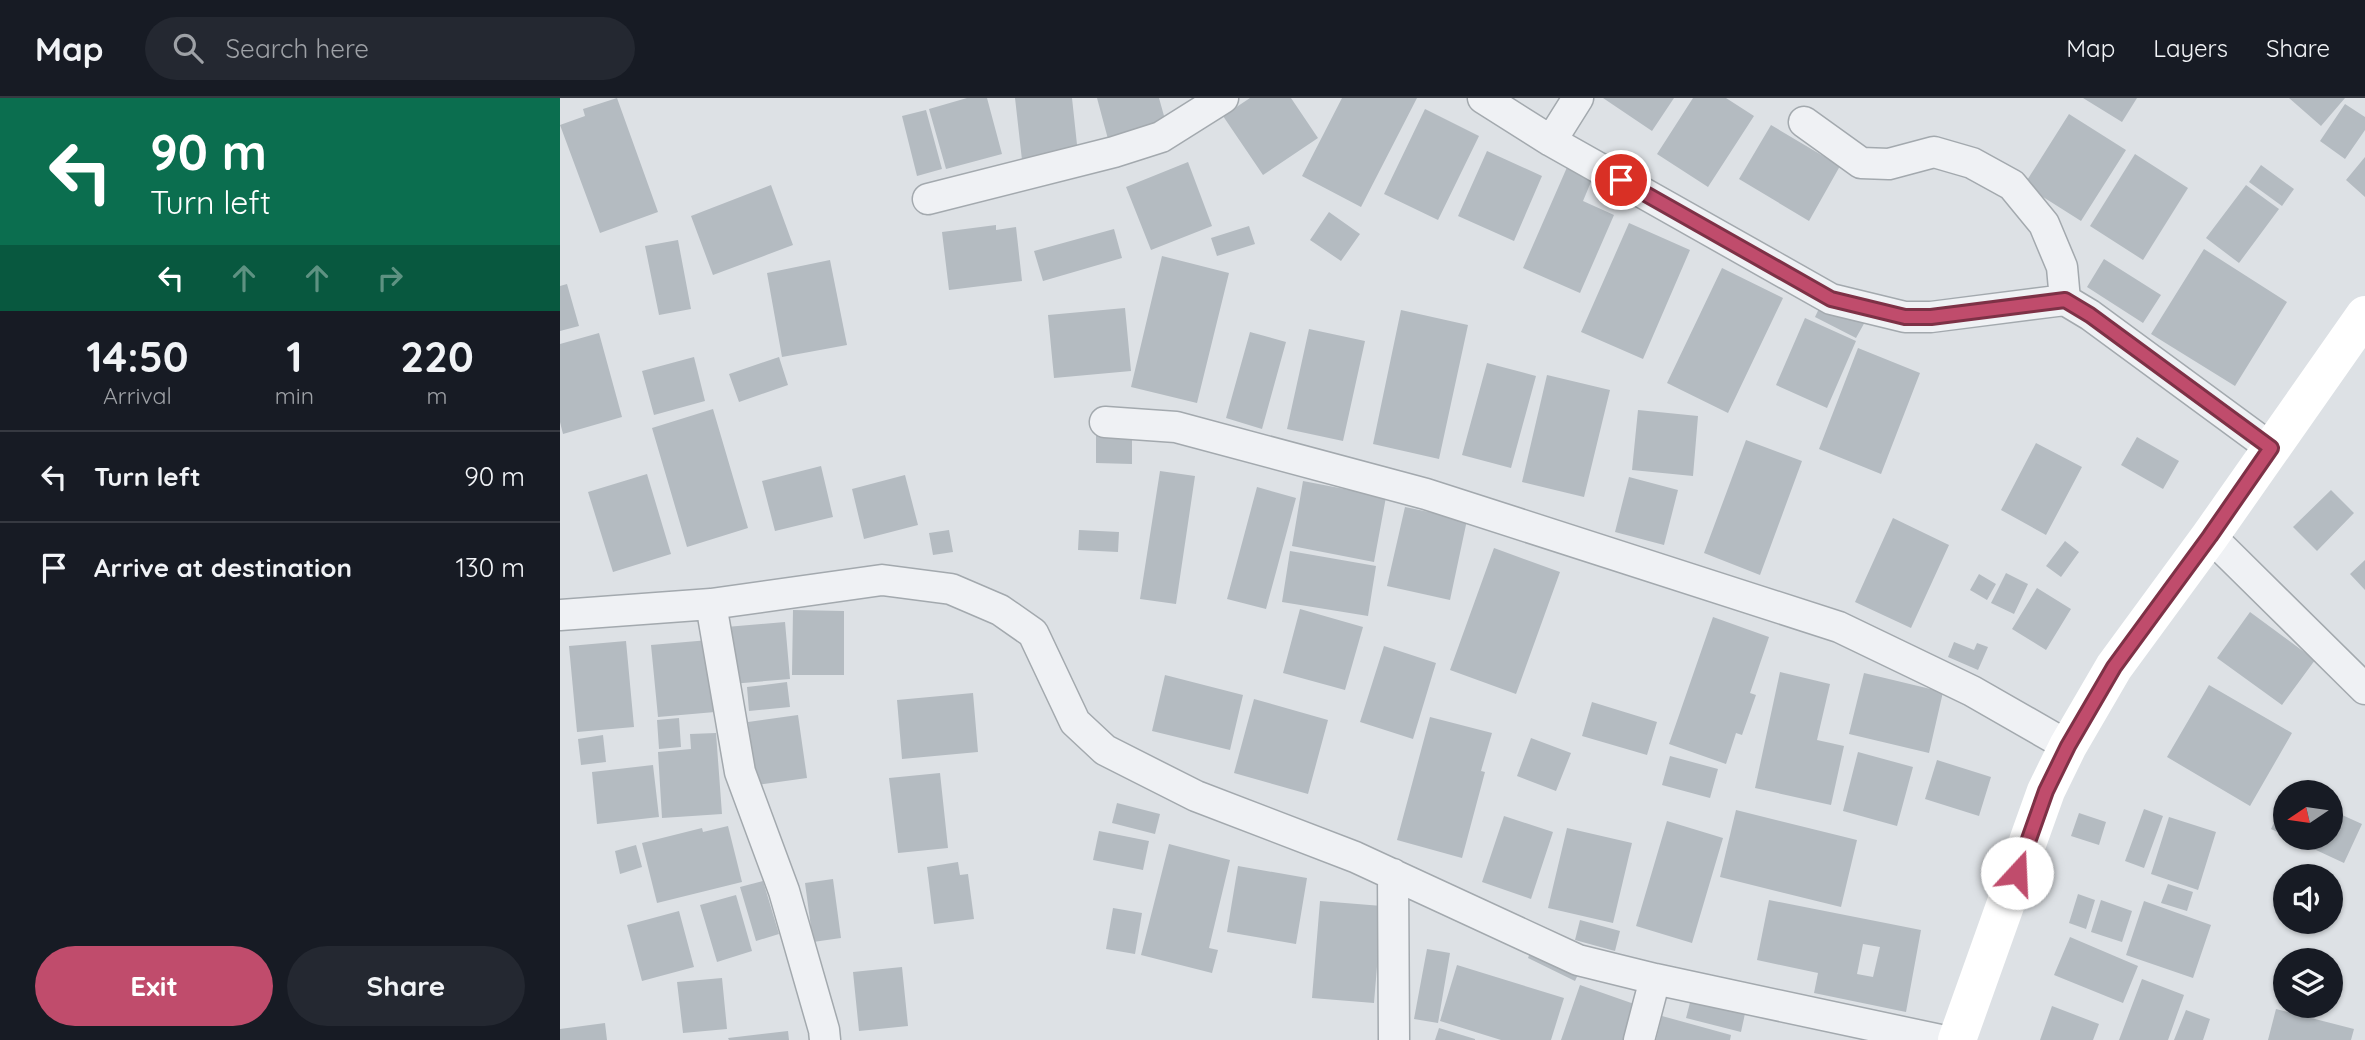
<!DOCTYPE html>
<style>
body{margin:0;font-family:Quicksand,sans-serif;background:#242831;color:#f1f3f6;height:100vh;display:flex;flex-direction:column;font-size:26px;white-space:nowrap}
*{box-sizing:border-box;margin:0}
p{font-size:23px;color:#9ea1a6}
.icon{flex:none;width:38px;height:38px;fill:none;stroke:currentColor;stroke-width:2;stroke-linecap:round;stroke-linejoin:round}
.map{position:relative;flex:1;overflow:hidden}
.drawer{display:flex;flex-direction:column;background:#171b24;width:560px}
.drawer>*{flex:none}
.banner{background:#0b6e4f;color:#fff;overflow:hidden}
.needle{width:46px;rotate:257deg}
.tools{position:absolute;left:1713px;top:682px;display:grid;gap:14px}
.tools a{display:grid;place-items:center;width:70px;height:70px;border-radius:50%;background:#171b24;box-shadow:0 2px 5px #0004;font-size:35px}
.pin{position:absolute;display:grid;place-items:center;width:60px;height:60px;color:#fff;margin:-30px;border:4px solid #fff;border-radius:50%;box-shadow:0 2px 7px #0007}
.me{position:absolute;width:77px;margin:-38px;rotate:20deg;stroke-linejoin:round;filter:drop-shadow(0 0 5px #0008)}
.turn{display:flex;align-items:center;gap:24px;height:147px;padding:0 35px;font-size:32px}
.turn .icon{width:91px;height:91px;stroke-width:2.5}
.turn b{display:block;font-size:49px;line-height:60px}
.lanes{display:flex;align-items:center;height:66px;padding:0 35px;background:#0003;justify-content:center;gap:35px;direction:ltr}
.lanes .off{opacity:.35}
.eta{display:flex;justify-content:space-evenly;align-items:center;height:119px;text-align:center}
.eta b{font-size:42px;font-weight:700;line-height:49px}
.action{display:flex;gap:14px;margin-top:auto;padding:14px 35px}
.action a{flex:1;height:80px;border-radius:42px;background:#c04c6c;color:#fff;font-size:28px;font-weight:700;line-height:80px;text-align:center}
.action a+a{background:#242831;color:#f1f3f6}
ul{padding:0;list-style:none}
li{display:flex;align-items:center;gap:21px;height:91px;padding:0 35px;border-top:2px solid #363941}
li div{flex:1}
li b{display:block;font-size:26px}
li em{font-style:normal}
header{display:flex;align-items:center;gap:42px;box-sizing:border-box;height:98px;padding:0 35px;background:#171b24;border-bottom:2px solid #363941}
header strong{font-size:33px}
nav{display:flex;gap:38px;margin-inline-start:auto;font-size:24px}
.search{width:490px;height:63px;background:#242831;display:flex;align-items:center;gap:18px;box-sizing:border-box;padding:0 24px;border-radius:38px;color:#9ea1a6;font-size:26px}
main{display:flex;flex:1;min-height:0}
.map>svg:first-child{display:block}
.building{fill:#b4bbc1;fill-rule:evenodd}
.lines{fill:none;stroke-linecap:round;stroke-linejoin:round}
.minor-casing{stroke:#a3a9ae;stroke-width:33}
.minor{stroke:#eff1f4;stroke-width:30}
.secondary{stroke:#fff;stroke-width:38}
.route-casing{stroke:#7d3146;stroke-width:18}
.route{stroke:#c04c6c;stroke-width:12}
</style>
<header>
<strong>Map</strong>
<div class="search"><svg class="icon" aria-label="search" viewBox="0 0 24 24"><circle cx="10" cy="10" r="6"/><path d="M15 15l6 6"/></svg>Search here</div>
<nav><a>Map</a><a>Layers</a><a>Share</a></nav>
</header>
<main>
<section class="drawer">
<div class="banner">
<div class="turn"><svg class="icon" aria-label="left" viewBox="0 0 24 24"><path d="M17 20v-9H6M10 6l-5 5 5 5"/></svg><div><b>90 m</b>Turn left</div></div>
<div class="lanes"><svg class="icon" aria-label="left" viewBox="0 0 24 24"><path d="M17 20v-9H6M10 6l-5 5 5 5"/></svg><svg class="icon off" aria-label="ahead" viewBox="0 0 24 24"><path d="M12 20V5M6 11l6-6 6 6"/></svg><svg class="icon off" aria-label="ahead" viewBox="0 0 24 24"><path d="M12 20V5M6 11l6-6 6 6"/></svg><svg class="icon off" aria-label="right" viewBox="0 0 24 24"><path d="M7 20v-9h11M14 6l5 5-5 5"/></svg></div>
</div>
<div class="eta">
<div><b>14:50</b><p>Arrival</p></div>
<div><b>1</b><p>min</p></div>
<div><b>220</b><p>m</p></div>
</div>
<ul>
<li><svg class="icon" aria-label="left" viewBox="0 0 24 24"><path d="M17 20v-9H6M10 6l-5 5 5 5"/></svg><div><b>Turn left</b></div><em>90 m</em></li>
<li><svg class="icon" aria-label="arrive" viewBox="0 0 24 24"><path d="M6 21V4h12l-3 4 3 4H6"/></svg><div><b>Arrive at destination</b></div><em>130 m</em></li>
</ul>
<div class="action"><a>Exit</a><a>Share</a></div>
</section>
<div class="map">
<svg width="1805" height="942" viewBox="0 0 1805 942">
<rect width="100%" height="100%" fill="#dde1e5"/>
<path class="building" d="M57 0 98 114 40 135 0 27 25 18 23 11Z
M407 0H427L442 56 386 71 369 11Z
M455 0H512L518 56 462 62Z
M537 0H599L606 25 548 41Z
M690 0H731L758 40 703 77 663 18Z
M782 0H857L801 109 742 78Z
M1043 0H1114L1092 33Z
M1133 0H1166L1194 18 1148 89 1097 56Z
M1523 0H1577L1562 24Z
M1729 0H1785L1761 28Z
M1785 6 1805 19V32L1785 61 1760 43Z
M865 11 919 38 878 122 824 96Z
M366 12 382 71 357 78 342 18Z
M1509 16 1566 52 1521 123 1464 87Z
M1211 27 1280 68 1249 123 1179 81Z
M927 53 982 78 954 143 898 118Z
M1575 56 1628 90 1583 162 1530 128Z
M1805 59V99L1786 82Z
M628 64 652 128 591 152 566 89Z
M1008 67 1033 79 1023 103 1054 117 1020 195 963 170Z
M1701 67 1734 91 1722 108 1689 84Z
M211 87 233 147 153 177 131 118Z
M1686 87 1719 111 1679 165 1646 140Z
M769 114 800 136 781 163 750 142Z
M1069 125 1130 152 1083 261 1021 234Z
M436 127V132L456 129 462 183 389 192 382 134Z
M689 128 695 146 657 158 651 140Z
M554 131 562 160 483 183 474 153Z
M118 142 131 211 99 217 85 148Z
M1644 151 1727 204 1675 288 1591 236Z
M602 158 669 175 637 305 571 289Z
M1544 161 1601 197 1583 225 1527 189Z
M270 162 287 247 222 259 207 175Z
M1162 170 1223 200 1168 315 1107 285Z
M7 186 19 228 0 233V188Z
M1264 200 1306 222 1296 240 1255 219Z
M565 210 571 273 494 280 488 217Z
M841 212 908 227 879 361 813 346Z
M1245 220 1296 243 1267 310 1216 287Z
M749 231 805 243 783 343 727 331Z
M690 234 726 244 702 331 666 320Z
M39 235 62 319 3 336 0 324V246Z
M1298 250 1360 275 1321 376 1259 351Z
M134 259 145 303 94 317 82 273Z
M219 259 228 287 179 304 169 276Z
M927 265 976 278 951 370 902 357Z
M987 277 1050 292 1024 399 962 384Z
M153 311 188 430 127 449 92 330Z
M1078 312 1138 318 1133 378 1072 372Z
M536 337 572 338V366L536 365Z
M1577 339 1619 363 1603 391 1561 367Z
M1186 342 1242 363 1200 477 1144 455Z
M1476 345 1522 369 1486 437 1441 412Z
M261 368 273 419 215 433 202 383Z
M600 373 635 378 616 506 580 501Z
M87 376 111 456 53 474 28 394Z
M345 377 358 427 304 441 292 391Z
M1069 379 1118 392 1104 447 1055 434Z
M743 383 826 399 814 464 732 448Z
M697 389 736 400 706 511 667 501Z
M1771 392 1794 415 1757 453 1733 429Z
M845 409 907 422 890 502 827 488Z
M1333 420 1389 447 1351 530 1295 504Z
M389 432 393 454 373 457 369 435Z
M519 432 559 434 558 454 518 452Z
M1505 443 1519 454 1501 479 1486 468Z
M934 450 1000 474 956 596 890 572Z
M730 453 816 468 808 518 722 504Z
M1805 462V492L1790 476Z
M1446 475 1468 486 1454 516 1431 505Z
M1419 476 1436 486 1427 502 1410 492Z
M1477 490 1511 511 1486 552 1452 531Z
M740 511 803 529 785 592 723 575Z
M233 512 284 513V577H232Z
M1690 514 1755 562 1722 607 1657 560Z
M1153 519 1209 539 1190 595 1196 597 1182 637 1176 635 1166 666 1109 646Z
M225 524 230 581 171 586 166 529Z
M149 542 155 614 98 619 91 547Z
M66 543 74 629 17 634 9 548Z
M1394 544 1414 552 1417 545 1428 549 1418 572 1388 559Z
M824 548 876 565 853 641 800 624Z
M1220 574 1270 586 1257 642 1284 648 1271 707 1195 690Z
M1304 575 1383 594 1369 655 1289 636Z
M605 577 683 597 670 652 592 633Z
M227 584 230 609 189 613 187 589Z
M1649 587 1732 635 1690 708 1607 659Z
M413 595 418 654 342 661 337 602Z
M694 601 768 622 748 696 674 675Z
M1032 604 1097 624 1087 657 1022 638Z
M238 617 247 680 197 687 188 624Z
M870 619 932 635 921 673 925 674 902 760 837 742Z
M119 620 121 649 99 651 97 622Z
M156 635 162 716 102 720 98 654 131 651 130 636Z
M43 637 46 664 21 667 18 641Z
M971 640 1011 655 996 693 957 678Z
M1298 654 1353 669 1337 728 1283 713Z
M1110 658 1158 671 1150 700 1102 687Z
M1377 662 1431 679 1419 718 1365 701Z
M93 667 99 719 37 726 32 674Z
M380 675 388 750 338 755 329 680Z
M1726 699V738L1711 731Z
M557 705 600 716 595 736 552 725Z
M1584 711 1603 718 1584 770 1565 763Z
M1176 712 1297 742 1281 809 1160 779Z
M1771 712 1802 726 1784 765 1730 740H1771Z
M1519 715 1546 724 1539 747 1511 738Z
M944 718 993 734 971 801 922 784Z
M1609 719 1656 734 1638 792 1591 776Z
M1107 723 1163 740 1132 845 1076 828Z
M168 728 182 784 97 805 82 745 142 730 143 734Z
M1007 730 1072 745 1053 825 988 810Z
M539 733 589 743 583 772 533 762Z
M609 746 670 762 649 850 658 852 652 875 581 857Z
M76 747 82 769 60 776 55 753Z
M398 764 400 777 408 776 414 821 374 826 367 769Z
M678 768 747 780 736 846 667 834Z
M273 781 281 840 253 844 245 785Z
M203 783 219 836 196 843 180 789Z
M1608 786 1633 794 1627 813 1601 805Z
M1518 796 1535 802 1526 831 1509 825Z
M176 797 192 853 157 864 140 807Z
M1209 802 1361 832 1346 914 1254 895 1258 875 1197 862ZM1303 846 1320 849 1313 879 1297 876Z
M1541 802 1572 813 1562 844 1531 834Z
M760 803 822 808 814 905 752 900Z
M1584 803 1651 827 1633 880 1566 857Z
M553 810 582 815 575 856 546 851Z
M119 813 134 869 82 883 67 827Z
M1020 822 1060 833 1055 853 1015 842Z
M1510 839 1578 868 1563 905 1494 877Z
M974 845 1022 868 1015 883 968 860Z
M867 851 890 855 878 925 854 921Z
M897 867 1004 900 991 942H941L880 923Z
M342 869 348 928 299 933 293 874Z
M162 880 167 931 123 935 117 884Z
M1582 881 1624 897 1608 942H1559Z
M1020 887 1077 907 1065 942H1001Z
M1132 897 1186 911 1181 934 1126 920Z
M1492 908 1539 926 1533 942H1480Z
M1716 911 1794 931 1791 942H1708Z
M1626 912 1650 921 1643 942H1614Z
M1102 918 1171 937 1170 942H1096Z
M45 925 47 942H0V931Z
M879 930 915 941V942H875Z
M228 933 229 942H169L168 940Z"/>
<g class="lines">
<defs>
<path id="minor" d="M923 0 991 43 1271 201 1345 219H1371L1505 202 1530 217 1711 350
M1244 24 1301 65 1329 66 1374 54 1412 65 1452 87 1484 126 1502 169 1505 202
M991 43 1018 0
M368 101 554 54 601 39 663 0
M545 324 616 329 866 396 1279 529 1412 593 1508 648
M1650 438 1805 591
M151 506 180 674 224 793 264 932 265 942
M0 517 151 506 322 482 391 491 440 512 473 535 515 624 545 652 636 698 795 759 1018 862 1095 881 1380 942
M833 776 834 942
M1079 942 1095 881"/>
</defs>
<use href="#minor" class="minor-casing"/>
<use href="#minor" class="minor"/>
<path class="secondary" d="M1397 942 1486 693 1508 648 1554 569 1650 438 1805 217"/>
</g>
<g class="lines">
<defs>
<path id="route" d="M1061 82 1271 201 1345 219H1371L1505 202 1530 217 1711 350 1650 438 1554 569 1508 648 1486 693 1457 775"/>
</defs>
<use href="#route" class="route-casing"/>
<use href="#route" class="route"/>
</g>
</svg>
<div class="tools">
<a><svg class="needle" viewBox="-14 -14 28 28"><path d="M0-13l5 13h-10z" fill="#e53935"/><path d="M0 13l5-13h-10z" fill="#9ea1a6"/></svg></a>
<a><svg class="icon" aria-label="sound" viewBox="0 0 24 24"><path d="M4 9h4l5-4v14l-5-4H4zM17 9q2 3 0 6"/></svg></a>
<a><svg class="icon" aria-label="layers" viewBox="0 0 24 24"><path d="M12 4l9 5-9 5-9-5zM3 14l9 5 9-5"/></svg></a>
</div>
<div class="pin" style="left:1061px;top:82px;background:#d93025"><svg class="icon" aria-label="arrive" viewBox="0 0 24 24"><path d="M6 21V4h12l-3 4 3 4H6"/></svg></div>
<svg class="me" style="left:1457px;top:775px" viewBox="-20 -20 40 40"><circle r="19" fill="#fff"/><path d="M0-13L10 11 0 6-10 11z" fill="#c04c6c"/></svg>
</div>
</main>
